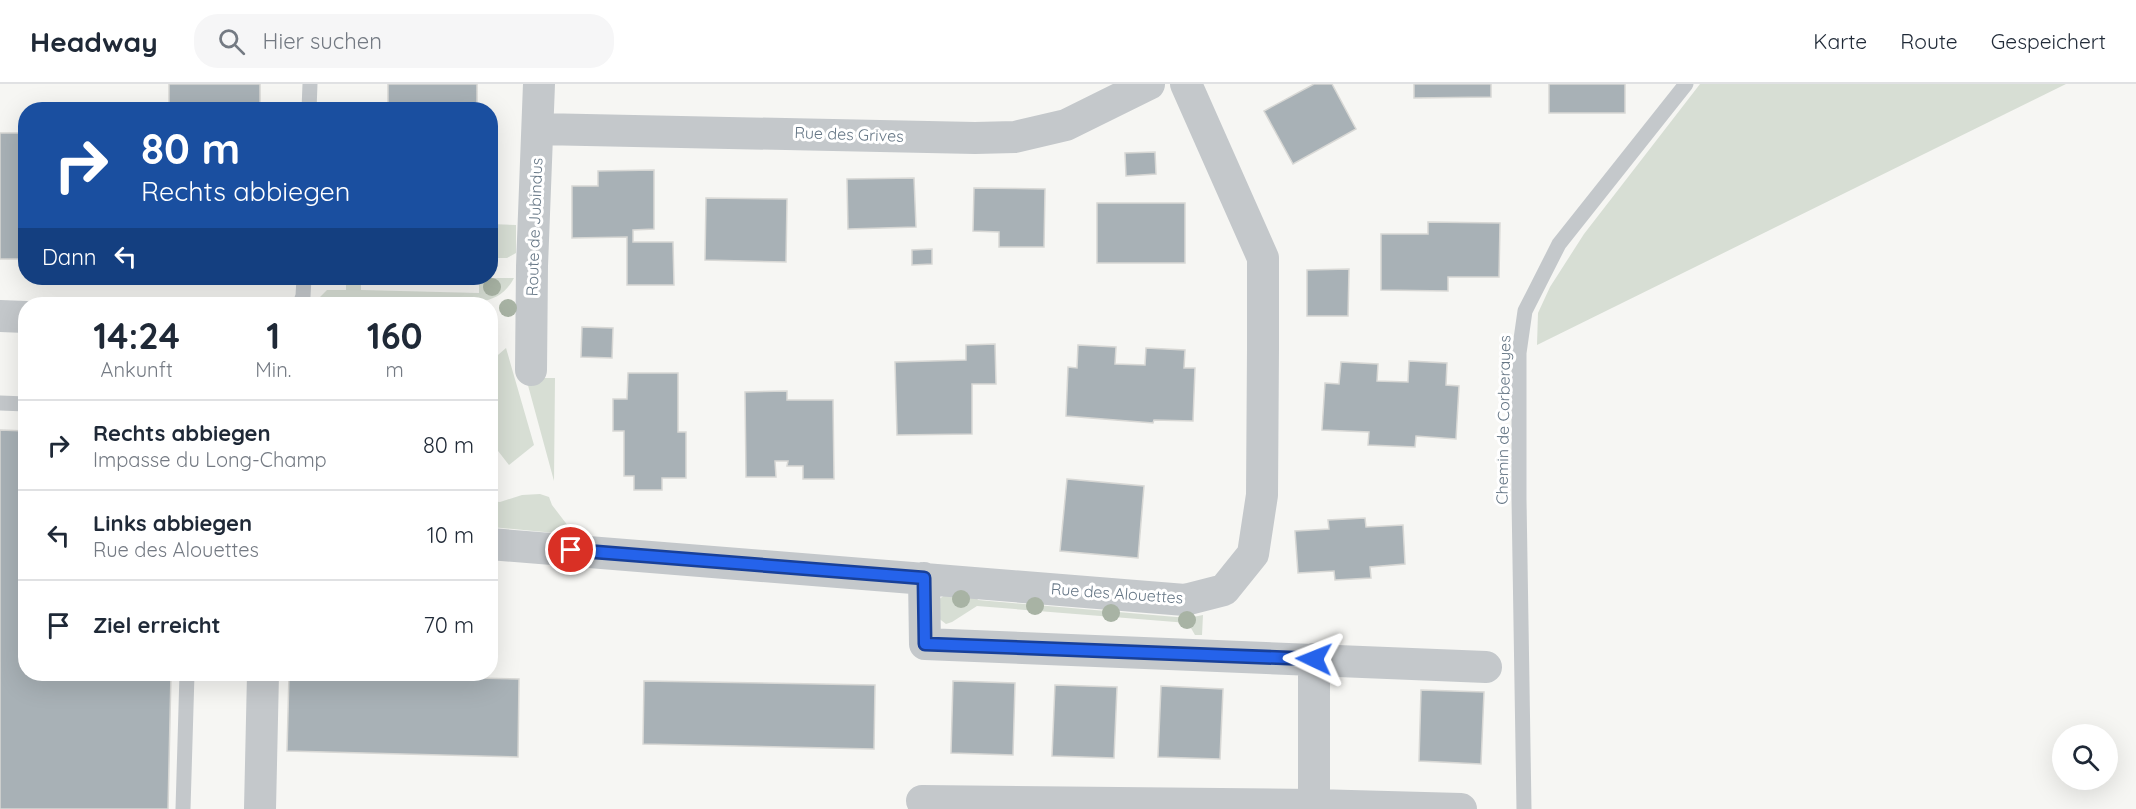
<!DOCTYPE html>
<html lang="de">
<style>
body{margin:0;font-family:Quicksand,sans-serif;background:#f6f6f7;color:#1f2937;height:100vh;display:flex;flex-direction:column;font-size:22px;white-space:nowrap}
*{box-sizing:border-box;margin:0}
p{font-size:20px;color:#747a83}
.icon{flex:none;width:33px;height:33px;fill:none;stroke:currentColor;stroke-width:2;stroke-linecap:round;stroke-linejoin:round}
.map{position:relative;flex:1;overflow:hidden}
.side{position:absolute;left:18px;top:213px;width:480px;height:384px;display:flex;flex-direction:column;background:#fff;border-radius:24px;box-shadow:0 6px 24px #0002}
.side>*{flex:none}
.hud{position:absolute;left:18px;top:18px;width:480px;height:183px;border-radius:24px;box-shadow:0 6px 24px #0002;background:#1a4fa0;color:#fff;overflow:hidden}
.tools{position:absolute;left:2052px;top:640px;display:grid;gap:12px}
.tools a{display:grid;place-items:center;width:66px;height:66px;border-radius:50%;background:#fff;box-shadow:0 6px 24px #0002;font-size:30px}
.pin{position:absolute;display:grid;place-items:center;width:51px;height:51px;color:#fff;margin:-26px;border:3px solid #fff;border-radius:50%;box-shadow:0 2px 6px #0007}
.me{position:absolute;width:66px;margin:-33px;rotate:272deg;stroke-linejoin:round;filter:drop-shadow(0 0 4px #0008)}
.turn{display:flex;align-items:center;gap:21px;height:126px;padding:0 24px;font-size:27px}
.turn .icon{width:78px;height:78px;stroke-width:2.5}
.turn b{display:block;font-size:42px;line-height:51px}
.then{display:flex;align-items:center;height:57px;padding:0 24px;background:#0003;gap:12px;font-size:22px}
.eta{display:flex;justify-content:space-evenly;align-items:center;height:102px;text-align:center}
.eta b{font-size:36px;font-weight:800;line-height:42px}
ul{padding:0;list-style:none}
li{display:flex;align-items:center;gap:18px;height:90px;padding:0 24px;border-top:2px solid #e0e1e3}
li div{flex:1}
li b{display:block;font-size:22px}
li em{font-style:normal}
header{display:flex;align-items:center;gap:36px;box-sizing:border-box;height:84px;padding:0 30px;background:#fff;border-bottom:2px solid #e0e1e3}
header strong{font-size:28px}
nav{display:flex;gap:33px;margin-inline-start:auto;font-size:21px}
.search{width:420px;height:54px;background:#f6f6f7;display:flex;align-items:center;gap:15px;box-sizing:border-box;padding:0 21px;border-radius:24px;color:#747a83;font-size:22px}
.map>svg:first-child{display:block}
.green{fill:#d7ded4}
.building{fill:#a8b1b6;stroke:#d8d8d5;stroke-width:1.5}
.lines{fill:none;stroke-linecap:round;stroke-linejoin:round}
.lane{stroke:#c4c8cb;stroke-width:15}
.street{stroke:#c4c8cb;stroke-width:32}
.tree{fill:#a8b3a4}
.route-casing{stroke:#184099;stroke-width:15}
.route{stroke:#2563eb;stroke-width:10}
.labels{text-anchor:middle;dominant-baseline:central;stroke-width:6;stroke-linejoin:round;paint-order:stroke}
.street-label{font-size:16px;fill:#657685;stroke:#fff}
</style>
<header>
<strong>Headway</strong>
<div class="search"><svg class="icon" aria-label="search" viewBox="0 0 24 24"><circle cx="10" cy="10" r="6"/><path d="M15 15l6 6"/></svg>Hier suchen</div>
<nav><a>Karte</a><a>Route</a><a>Gespeichert</a></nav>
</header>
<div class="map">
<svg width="2136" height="725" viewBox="0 0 2136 725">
<rect width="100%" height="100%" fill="#f6f6f3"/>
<path class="green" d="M1700 0H2066L1537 261 1538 229 1550 203 1584 150Z
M491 140 516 141V169L507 174H491Z
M346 194H361V206L479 209V194H514C506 209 496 215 479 218L319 214 327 206H346Z
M506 264 534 361 509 381 491 358V277Z
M526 294H555L554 397Z
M540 410 549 413 552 421 575 451 491 443V417L500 418 522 411Z
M954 504 971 505 978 516 1188 534 1203 531 1202 551H1195L1188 539 977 522 952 538 946 540 937 533 938 516Z"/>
<path class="building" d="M169 0H260V26H169Z
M388 0H477V26H388Z
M1314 0H1332L1356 45 1293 80 1264 27Z
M1414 0H1491V13L1414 14Z
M1549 0H1625V29H1549Z
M0 49H26V175H0Z
M1155 68 1156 90 1126 92 1125 69Z
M654 86V145L633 146V158H673L674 201H627V153L572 154V102H598V87Z
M914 94 916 143 848 145 847 95Z
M974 104 1045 105 1044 163H999V148L973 147Z
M706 114 787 115 786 178 705 176Z
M1097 119H1185V179H1097Z
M1428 138 1500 139 1499 193H1448V207L1381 206V150H1428Z
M932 165V180L912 181V166Z
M1349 185 1348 232H1307V186Z
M582 243 613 244 612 274 581 273Z
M995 260 996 300H972V350L897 351 895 278 966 276V261Z
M1078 261 1116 263 1115 280 1145 281 1146 264 1185 266 1184 284H1195L1193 337 1154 336 1153 339 1066 332 1068 283 1077 284Z
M1409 277 1447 279 1446 301 1459 302 1456 355 1416 352 1415 363 1368 361 1369 348 1322 346 1325 299 1339 300 1341 278 1378 280 1377 297 1408 298Z
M628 289H678V348H686V394H662V406H634V392H624V347H613V315H627Z
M787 307V316H833L834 395H803V382H787L788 377H775L776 393H746L745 308Z
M0 346 26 347V590H171L168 725H0Z
M1067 395 1144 402 1138 474 1060 467Z
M1365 434 1366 443 1403 441 1405 480 1370 483 1371 494 1335 496 1334 487 1298 489 1295 447 1329 445 1328 436Z
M289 590 519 595 518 673 287 667Z
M644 597 875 601 874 665 643 660Z
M953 597 1015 599 1013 671 951 669Z
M1055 601 1117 603 1114 674 1052 672Z
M1161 602 1223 605 1220 675 1158 673Z
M1421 606 1484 608 1481 680 1419 677Z"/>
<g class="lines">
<path class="lane" d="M309 26 310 0
M300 220 303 212 304 194
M0 319 26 320
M183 725 187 590
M1524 725 1519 415V269L1525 227 1559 160 1686 0"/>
<path class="street" d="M539 45 975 54 1015 53 1066 41 1149 0
M0 232 26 233
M531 286 532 182 539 0
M490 460 1185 516 1224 506 1253 470 1262 411 1263 265V174L1186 0
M924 494 925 560 1486 583
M1314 575V721L1461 725
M922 717 1314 721
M260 725 263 590"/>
</g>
<g class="tree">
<circle cx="492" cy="203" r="9"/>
<circle cx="508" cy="224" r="9"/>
<circle cx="961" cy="515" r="9"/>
<circle cx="1035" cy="522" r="9"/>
<circle cx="1111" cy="529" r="9"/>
<circle cx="1187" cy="536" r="9"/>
</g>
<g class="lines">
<defs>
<path id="route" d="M571 466 924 494 925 560 1314 575"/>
</defs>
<use href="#route" class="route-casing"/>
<use href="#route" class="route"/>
</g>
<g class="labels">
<g class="street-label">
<text transform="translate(849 50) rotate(2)">Rue des Grives</text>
<text transform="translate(534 143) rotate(-88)">Route de Jubindus</text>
<text transform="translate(1503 336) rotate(-89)">Chemin de Corberayes</text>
<text transform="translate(1117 509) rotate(4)">Rue des Alouettes</text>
</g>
</g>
</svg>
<div class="tools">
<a><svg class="icon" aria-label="search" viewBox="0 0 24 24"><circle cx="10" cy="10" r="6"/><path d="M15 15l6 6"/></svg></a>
</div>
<div class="pin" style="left:571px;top:466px;background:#d93025"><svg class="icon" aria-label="arrive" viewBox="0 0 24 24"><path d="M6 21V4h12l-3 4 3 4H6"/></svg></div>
<svg class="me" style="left:1314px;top:575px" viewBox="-20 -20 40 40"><path d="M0-17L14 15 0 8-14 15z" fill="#2563eb" stroke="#fff" stroke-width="4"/></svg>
<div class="hud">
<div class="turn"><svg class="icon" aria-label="right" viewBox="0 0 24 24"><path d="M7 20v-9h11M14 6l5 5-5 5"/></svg><div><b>80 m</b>Rechts abbiegen</div></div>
<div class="then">Dann<svg class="icon" aria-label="left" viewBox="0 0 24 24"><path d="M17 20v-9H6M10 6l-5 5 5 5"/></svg></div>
</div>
<section class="side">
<div class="eta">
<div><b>14:24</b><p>Ankunft</p></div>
<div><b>1</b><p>Min.</p></div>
<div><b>160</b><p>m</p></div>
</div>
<ul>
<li><svg class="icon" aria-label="right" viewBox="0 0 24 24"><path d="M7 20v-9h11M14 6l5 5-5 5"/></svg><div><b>Rechts abbiegen</b><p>Impasse du Long-Champ</p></div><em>80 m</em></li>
<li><svg class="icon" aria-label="left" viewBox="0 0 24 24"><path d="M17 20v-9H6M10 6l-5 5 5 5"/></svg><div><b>Links abbiegen</b><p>Rue des Alouettes</p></div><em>10 m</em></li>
<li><svg class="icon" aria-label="arrive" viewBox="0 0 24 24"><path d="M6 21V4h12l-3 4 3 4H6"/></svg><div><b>Ziel erreicht</b></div><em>70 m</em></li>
</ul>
</section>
</div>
